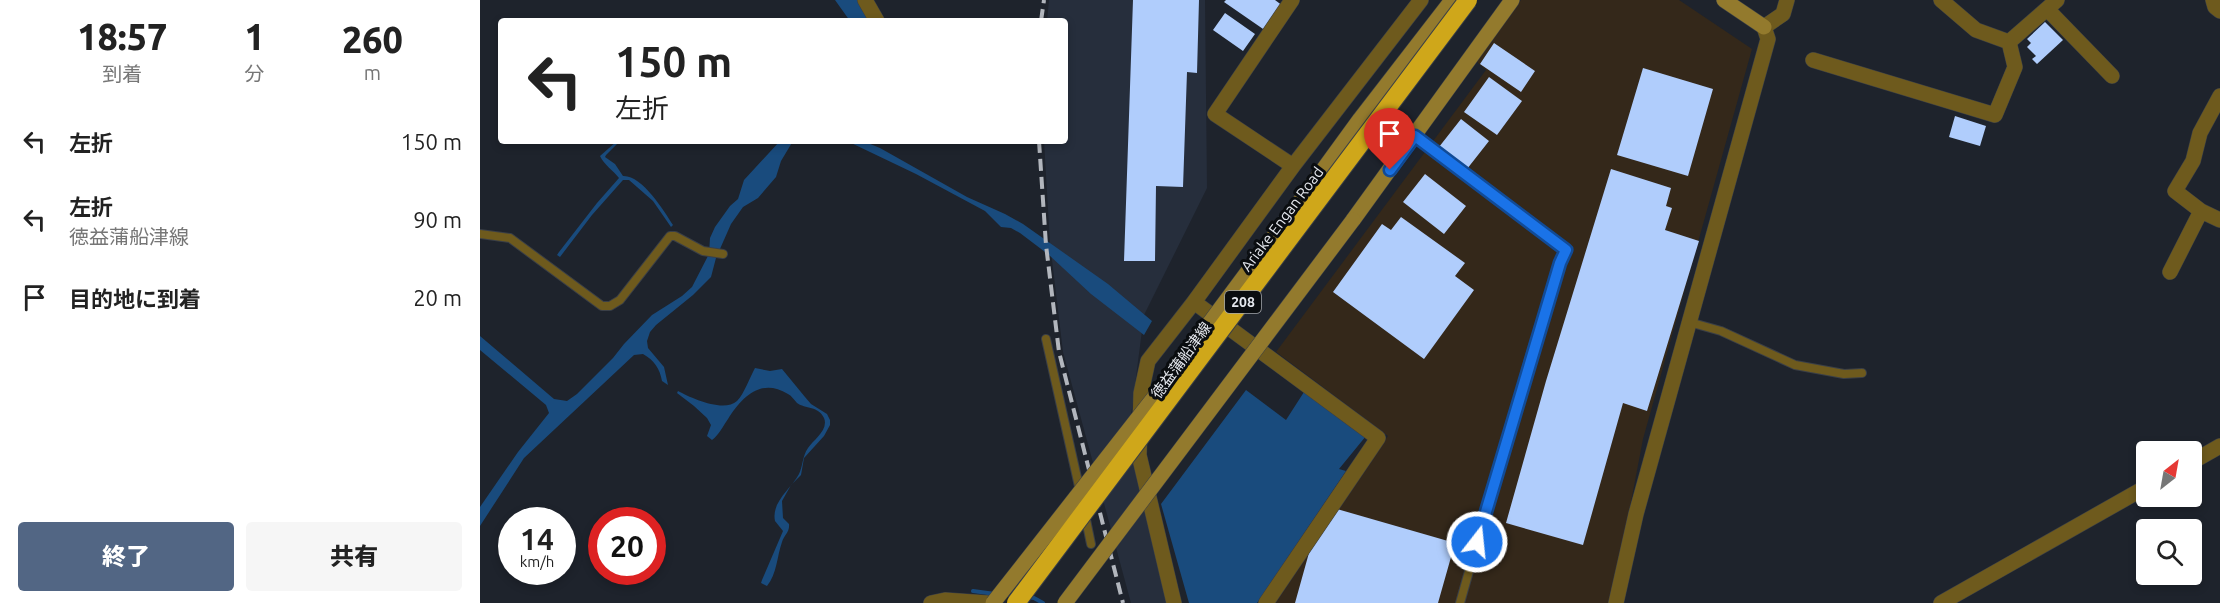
<!DOCTYPE html>
<html lang="ja">
<meta charset="utf-8">
<style>
body{margin:0;font-family:Ubuntu,"Noto Sans JP",sans-serif;background:#f6f6f6;color:#222;height:100vh;display:flex;flex-direction:column;font-size:22px;white-space:nowrap}
*{box-sizing:border-box;margin:0}
p{font-size:20px;color:#767676}
.icon{flex:none;width:33px;height:33px;fill:none;stroke:currentColor;stroke-width:2;stroke-linecap:round;stroke-linejoin:round}
.map{position:relative;flex:1;overflow:hidden}
.panel{display:flex;flex-direction:column;background:#fff;width:480px}
.panel>*{flex:none}
.top-card{position:absolute;left:18px;top:18px;width:570px;height:126px;border-radius:6px;box-shadow:0 3px 9px #0003;background:#fff;color:#222;overflow:hidden}
.needle{width:39px;rotate:31deg}
.tools{position:absolute;left:1656px;top:441px;display:grid;gap:12px}
.tools a{display:grid;place-items:center;width:66px;height:66px;border-radius:6px;background:#fff;box-shadow:0 3px 9px #0003;font-size:30px}
.speed{position:absolute;left:18px;top:507px;display:flex;gap:12px;font-size:30px;font-weight:700;text-align:center}
.speed>*{display:grid;place-content:center;width:78px;height:78px;border-radius:50%;background:#fff;box-shadow:0 3px 9px #0003;line-height:1}
.speed small{font-size:15px;font-weight:400}
.speed .limit{border:9px solid #d22;background:#fff;color:#111}
.pin{position:absolute;display:grid;place-items:center;width:51px;height:51px;color:#fff;margin:-62px -26px;border-radius:50% 50% 50% 0;rotate:-45deg;box-shadow:0 0 6px #0007}
.pin .icon{rotate:45deg}
.me{position:absolute;width:66px;margin:-33px;rotate:16deg;stroke-linejoin:round;filter:drop-shadow(0 0 4px #0008)}
.turn{display:flex;align-items:center;gap:21px;height:126px;padding:0 18px;font-size:27px}
.turn .icon{width:78px;height:78px;stroke-width:2.5}
.turn b{display:block;font-size:42px;line-height:51px}
.eta{display:flex;justify-content:space-evenly;align-items:center;height:102px;text-align:center}
.eta b{font-size:36px;font-weight:800;line-height:42px}
.button{display:flex;gap:12px;margin-top:auto;padding:12px 18px}
.button a{flex:1;height:69px;border-radius:6px;background:#526684;color:#fff;font-size:24px;font-weight:800;line-height:69px;text-align:center}
.button a+a{background:#f6f6f6;color:#222}
ul{padding:0;list-style:none}
li{display:flex;align-items:center;gap:18px;height:78px;padding:0 18px}
li div{flex:1}
li b{display:block;font-size:22px}
li em{font-style:normal}
main{display:flex;flex:1;min-height:0}
.map>svg:first-child{display:block}
.commercial{fill:#34281a}
.built{fill:#262e3c}
.water{fill:#194b7d}
.lines{fill:none;stroke-linecap:round;stroke-linejoin:round}
.stream{stroke:#194b7d;stroke-width:4}
.building{fill:#b0cdfc}
.lane-casing{stroke:#3a3f47;stroke-width:10}
.street-casing{stroke:#3a3f47;stroke-width:16}
.secondary-casing{stroke:#3a3f47;stroke-width:16}
.lane{stroke:#6e5a1d;stroke-width:8}
.street{stroke:#6e5a1d;stroke-width:15}
.secondary{stroke:#937a2d;stroke-width:15}
.rail{stroke:#b2b6bd;stroke-width:4;stroke-dasharray:12 6;stroke-linecap:butt}
.secondary-bridge-casing{stroke:#3a3f47;stroke-width:16;stroke-linecap:butt}
.highway-bridge-casing{stroke:#3a3f47;stroke-width:20;stroke-linecap:butt}
.secondary-bridge{stroke:#937a2d;stroke-width:15}
.highway-bridge{stroke:#cfa71a;stroke-width:18}
.route-casing{stroke:#114b97;stroke-width:15}
.route{stroke:#1a73e8;stroke-width:10}
.labels{text-anchor:middle;dominant-baseline:central;stroke-width:6;stroke-linejoin:round;paint-order:stroke}
.shield{fill:#0a0d10;stroke:#a3a6ab;stroke-width:1.5}
.shield-label{font-size:14px;font-weight:bold;fill:#e5e8ee}
.street-label{font-size:15px;fill:#e5e8ee;stroke:#0a0d10}
</style>
<main>
<section class="panel">
<div class="eta">
<div><b>18:57</b><p>到着</p></div>
<div><b>1</b><p>分</p></div>
<div><b>260</b><p>m</p></div>
</div>
<ul>
<li><svg class="icon" aria-label="left" viewBox="0 0 24 24"><path d="M17 20v-9H6M10 6l-5 5 5 5"/></svg><div><b>左折</b></div><em>150 m</em></li>
<li><svg class="icon" aria-label="left" viewBox="0 0 24 24"><path d="M17 20v-9H6M10 6l-5 5 5 5"/></svg><div><b>左折</b><p>徳益蒲船津線</p></div><em>90 m</em></li>
<li><svg class="icon" aria-label="arrive" viewBox="0 0 24 24"><path d="M6 21V4h12l-3 4 3 4H6"/></svg><div><b>目的地に到着</b></div><em>20 m</em></li>
</ul>
<div class="button"><a>終了</a><a>共有</a></div>
</section>
<div class="map">
<svg width="1740" height="603" viewBox="0 0 1740 603">
<rect width="100%" height="100%" fill="#1e232c"/>
<path class="commercial" d="M1041 0H1199L1272 49 1163 439 1138 570 1129 603H790L908 436 796 352 1006 70 995 60Z"/>
<path class="built" d="M569 0H725L727 188 664 315 648 439 687 603H651L583 352 570 243 564 141H585V21H567Z"/>
<path class="water" d="M355 0H379L391 21H370Z
M137 141H140L126 155 125 157 135 164 143 176C162 175 184 211 193 225L191 227 173 201 149 180H143L112 215 80 257 77 255 79 252 117 203 139 178C133 170 124 165 120 156Z
M300 141H313L301 161 296 177 278 198 263 207 251 224 236 258 231 277 213 295 176 325 170 332 167 341 168 348 184 367 188 385 182 381C180 369 174 360 163 354L154 355 44 458 0 526V507L38 452 69 413 66 405 0 350V336L74 399 87 401 97 394 133 358 144 344 172 315 202 296 212 287 229 254 230 238 235 227 250 206 258 199 264 180Z
M367 141H383L400 148 487 197 525 214 543 224 628 284 672 321 664 335 611 294 569 255 540 233 531 228 521 227 505 211 436 174Z
M275 368 290 371 302 369 325 397 331 404 347 414 350 420V425L344 436 324 458 321 475 311 485 302 501 303 518 309 524C310 532 304 535 302 542 297 556 297 574 287 586L281 583 282 580 303 531 295 521C291 502 311 489 319 474 323 466 322 457 328 448 333 440 349 430 344 418 339 406 325 409 317 403 314 400 312 396 308 394 281 377 262 397 248 419 243 426 239 435 232 440L227 436 231 425 227 418 214 406 197 393 198 391C211 398 244 413 257 401 264 394 270 377 275 368Z
M766 390 806 420 824 392 886 436 859 469 866 471 777 603H709L681 504Z"/>
<g class="lines">
<path class="stream" d="M493 591 515 594
M547 597 554 598 563 603"/>
</g>
<path class="building" d="M653 0H719L717 73 707 72 703 187 676 186 675 261H644Z
M746 0H795L803 6 786 31 744 2Z
M745 13 775 34 763 51 733 30Z
M1565 22 1583 40 1557 64 1552 59 1556 56 1547 47 1551 43 1547 39Z
M1014 43 1055 71 1041 92 1000 64Z
M1163 68 1233 89 1208 176 1137 155Z
M1009 77 1042 101 1017 135 984 112Z
M1475 116 1506 126 1500 146 1469 137Z
M981 119 1009 141 987 169 959 147Z
M1131 169 1191 188 1186 206 1192 208 1185 230 1219 241 1167 411 1143 403 1103 545 1026 523 1066 381Z
M945 174 986 206 964 234 923 202Z
M921 217 985 263 975 276 994 290 944 359 853 292 902 224 911 230Z
M857 509 975 543 958 603H815L832 542Z"/>
<g class="lines">
<defs>
<path id="lane" d="M935 136 1086 250 1080 263 1050 356 980 603
M0 234 30 238 122 306H130L140 300 190 236H195L223 251 243 254
M1209 322 1241 331 1315 365 1364 374 1382 373
M566 339 600 491
M605 515 611 544"/>
<path id="street" d="M385 0 397 21
M812 0 735 114 813 166
M1461 0 1496 30 1529 42 1577 0
M1733 0 1735 7 1740 11
M1567 9 1632 76
M1333 60 1515 115 1535 67 1529 42
M1740 96 1720 133 1713 161 1695 191 1721 211 1740 220
M1690 272 1721 211
M714 302 898 438 786 603
M1712 462 1740 446
M451 603 465 600 508 603
M694 603 659 455 661 393 668 361 714 302 813 166 941 0
M1136 603 1156 514 1288 39 1284 27 1303 14 1307 0
M1461 603 1666 487"/>
<path id="secondary" d="M1244 0 1284 27
M832 185 880 119 972 0
M873 220 1032 0"/>
</defs>
<use href="#lane" class="lane-casing"/>
<use href="#street" class="street-casing"/>
<use href="#secondary" class="secondary-casing"/>
<use href="#lane" class="lane"/>
<use href="#street" class="street"/>
<use href="#secondary" class="secondary"/>
<path class="rail" d="M561 21 564 0
M559 141 566 245 579 352 643 603"/>
<defs>
<path id="secondary-bridge" d="M513 603 676 395 832 185
M585 603 873 220"/>
<path id="highway-bridge" d="M536 603 988 0"/>
</defs>
<use href="#secondary-bridge" class="secondary-bridge-casing"/>
<use href="#highway-bridge" class="highway-bridge-casing"/>
<use href="#secondary-bridge" class="secondary-bridge"/>
<use href="#highway-bridge" class="highway-bridge"/>
</g>
<g class="lines">
<defs>
<path id="route" d="M910 170 935 136 1086 250 1080 263 997 542"/>
</defs>
<use href="#route" class="route-casing"/>
<use href="#route" class="route"/>
</g>
<g class="labels">
<rect class="shield" x="745" y="291" width="36" height="22" rx="4.5"/>
<g class="shield-label">
<text x="763" y="302">208</text>
</g>
<g class="street-label">
<text transform="translate(802 219) rotate(-53)">Ariake Engan Road</text>
<text transform="translate(701 360) rotate(-54)">徳益蒲船津線</text>
</g>
</g>
</svg>
<div class="tools">
<a><svg class="needle" viewBox="-14 -14 28 28"><path d="M0-13l5 13h-10z" fill="#e53935"/><path d="M0 13l5-13h-10z" fill="#767676"/></svg></a>
<a><svg class="icon" aria-label="search" viewBox="0 0 24 24"><circle cx="10" cy="10" r="6"/><path d="M15 15l6 6"/></svg></a>
</div>
<div class="speed"><div>14<small>km/h</small></div><div class="limit">20</div></div>
<div class="pin" style="left:910px;top:170px;background:#d93025"><svg class="icon" aria-label="arrive" viewBox="0 0 24 24"><path d="M6 21V4h12l-3 4 3 4H6"/></svg></div>
<svg class="me" style="left:997px;top:542px" viewBox="-20 -20 40 40"><circle r="17" fill="#1a73e8" stroke="#fff" stroke-width="3"/><path d="M0-11L8 9 0 5-8 9z" fill="#fff"/></svg>
<div class="top-card">
<div class="turn"><svg class="icon" aria-label="left" viewBox="0 0 24 24"><path d="M17 20v-9H6M10 6l-5 5 5 5"/></svg><div><b>150 m</b>左折</div></div>
</div>
</div>
</main>
